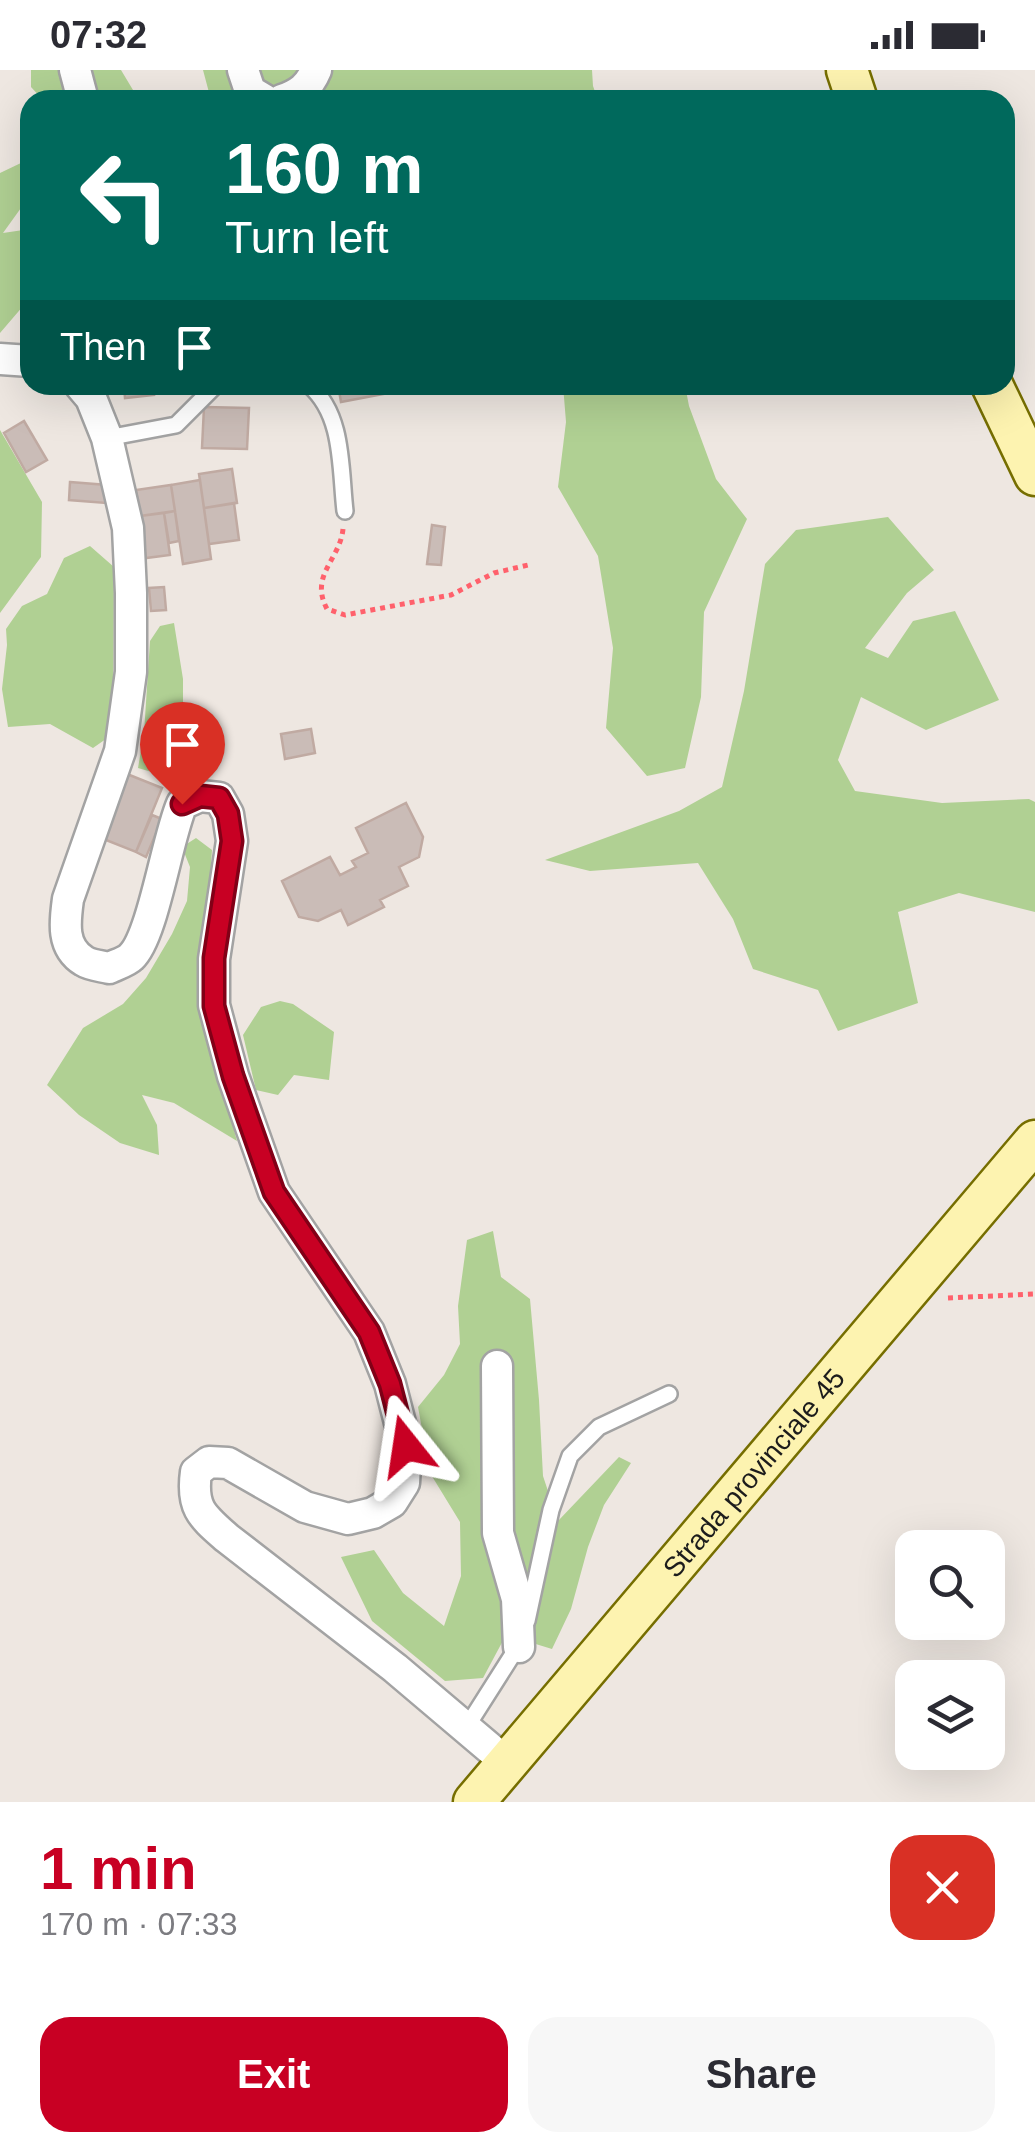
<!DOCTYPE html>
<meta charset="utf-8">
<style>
body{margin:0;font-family:Helvetica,sans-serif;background:#f7f7f7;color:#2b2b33;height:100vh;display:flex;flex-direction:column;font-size:38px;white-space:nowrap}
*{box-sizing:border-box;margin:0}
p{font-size:32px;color:#7c7c81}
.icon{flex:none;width:55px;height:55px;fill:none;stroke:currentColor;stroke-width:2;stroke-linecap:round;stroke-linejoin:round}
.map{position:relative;height:1732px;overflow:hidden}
.details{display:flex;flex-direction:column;background:#fff;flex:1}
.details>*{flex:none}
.banner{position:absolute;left:20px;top:20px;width:995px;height:305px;border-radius:30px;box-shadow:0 10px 40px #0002;background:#00695c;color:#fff;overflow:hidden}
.fabs{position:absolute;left:895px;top:1460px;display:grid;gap:20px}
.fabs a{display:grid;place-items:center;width:110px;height:110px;border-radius:20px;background:#fff;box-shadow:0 10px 40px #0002;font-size:50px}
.pin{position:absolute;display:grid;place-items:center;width:85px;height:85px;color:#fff;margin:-102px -42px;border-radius:50% 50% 50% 0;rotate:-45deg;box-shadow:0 0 10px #0007}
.pin .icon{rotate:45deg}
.me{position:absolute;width:110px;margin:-55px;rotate:345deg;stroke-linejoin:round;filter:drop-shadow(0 0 8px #0008)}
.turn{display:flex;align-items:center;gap:35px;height:210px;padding:0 40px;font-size:45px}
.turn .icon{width:130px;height:130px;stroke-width:2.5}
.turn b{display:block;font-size:70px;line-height:85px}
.then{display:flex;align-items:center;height:95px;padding:0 40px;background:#0003;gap:20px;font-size:38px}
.round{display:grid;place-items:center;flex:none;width:105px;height:105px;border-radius:30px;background:#f7f7f7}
.head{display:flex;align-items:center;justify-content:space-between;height:170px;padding:0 40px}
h1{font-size:60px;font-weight:800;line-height:75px;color:#c80023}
.primary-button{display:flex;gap:20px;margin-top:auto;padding:20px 40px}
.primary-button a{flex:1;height:115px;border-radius:30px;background:#c80023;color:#fff;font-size:40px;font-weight:800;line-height:115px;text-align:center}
.primary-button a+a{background:#f7f7f7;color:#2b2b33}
.status{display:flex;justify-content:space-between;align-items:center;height:70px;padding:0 50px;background:#fff;direction:ltr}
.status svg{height:28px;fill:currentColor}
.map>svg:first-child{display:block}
.forest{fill:#b0d093}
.building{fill:#cabcb7;stroke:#c0aaa2;stroke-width:2.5}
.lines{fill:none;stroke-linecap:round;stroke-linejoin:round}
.service-casing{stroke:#a3a3a3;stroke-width:20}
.minor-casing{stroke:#a3a3a3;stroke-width:35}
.secondary-casing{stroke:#766e00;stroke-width:45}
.path{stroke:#ff616c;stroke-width:5;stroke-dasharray:5 5;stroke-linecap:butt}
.service{stroke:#fff;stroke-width:15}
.minor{stroke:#fff;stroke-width:30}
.secondary{stroke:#fdf3b0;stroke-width:40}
.route-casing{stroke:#820017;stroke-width:25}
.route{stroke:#c80023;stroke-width:18}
.labels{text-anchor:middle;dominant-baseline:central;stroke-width:8;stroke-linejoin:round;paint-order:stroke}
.street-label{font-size:28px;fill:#1c1c1c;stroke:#fff}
</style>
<div class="status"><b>07:32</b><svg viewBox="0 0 49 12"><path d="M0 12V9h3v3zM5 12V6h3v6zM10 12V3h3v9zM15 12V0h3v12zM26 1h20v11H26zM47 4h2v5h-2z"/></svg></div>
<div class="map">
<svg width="1035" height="1732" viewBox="0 0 1035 1732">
<rect width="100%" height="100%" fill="#eee7e1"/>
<path class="forest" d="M31 0H121L139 30H43L31 17Z
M203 0H592L593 16 598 30H211Z
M23 92 26 131 3 163 30 159V228L0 263V103Z
M563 315H685L689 336 716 409 747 449 704 542 701 627 685 698 647 706 606 658 613 578 598 486 558 417 566 352Z
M0 360 42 432 41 487 0 543Z
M888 447 934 500 907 523 865 578 888 588 913 551 955 541 999 630 926 660 861 627 838 690 855 721 942 733 1029 729 1035 732V842L959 823 898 842 918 933 838 961 818 920 753 899 733 849 698 793 590 801 545 790 679 741 722 717 744 621 765 494 796 460Z
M90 476 114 497 113 664 93 678 50 654 8 657 2 619 7 575 6 559 22 536 47 524 64 488Z
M174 553 183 609V660L172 708 138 698 144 663 150 571 160 556Z
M196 768 212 780 209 825 199 896 200 935 237 1071 174 1033 142 1025 157 1055 159 1085 120 1073 79 1045 47 1015 83 958 123 934 146 908 172 864 187 831 190 797 182 777Z
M280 931 293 934 334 962 329 1010 294 1005 278 1025 256 1020 243 965 261 937Z
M493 1161 501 1207 530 1229 539 1330 543 1406 558 1451 619 1387 631 1393 604 1435 588 1477 571 1539 552 1579 506 1565 483 1608 445 1611 372 1551 341 1487 374 1480 403 1523 444 1556 461 1506 460 1452 430 1403 418 1337 444 1305 460 1274 458 1236 467 1170Z"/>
<path class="building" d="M124 315H153L154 325 125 328Z
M338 315H398L399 321 341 332Z
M204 337 249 338 247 379 202 378Z
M24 351 47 390 26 402 4 363Z
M232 399 237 433 204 438 199 404Z
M200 410 211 489 183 494 171 415Z
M70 412 107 415 106 433 69 430Z
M171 415 175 441 140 446 136 420Z
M234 433 239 470 209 474 204 438Z
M175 441 179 471 169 473 164 443Z
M164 443 170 485 146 488 140 446Z
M432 455 445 457 441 495 427 494Z
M164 517 166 540 151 541 149 518Z
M311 659 315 683 285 689 281 664Z
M127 704 162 718 136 782 101 768Z
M406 733 423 767 419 787 399 797 408 816 380 830 384 837 348 855 341 840 318 851 299 847 282 811 330 787 340 805 356 797 352 791 368 783 356 758Z
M152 745 162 749 146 787 136 782Z"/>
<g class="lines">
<defs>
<path id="service" d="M309 315C344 345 340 398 345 441
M107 368 176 355 216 315
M527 1551 551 1440 570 1386 599 1357 669 1324
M466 1658 520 1573"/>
<path id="minor" d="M75 0 83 30
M243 0 250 21 265 30
M282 30C299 24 309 17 316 0
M0 289 30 291
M80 315 91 328 107 368 128 458 131 523V602L120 681 68 829C65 851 61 877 84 891 90 895 101 896 109 898 115 895 126 892 131 887 153 867 167 768 182 734L200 726 219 728 228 744 232 771 214 889V935L233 1006 274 1122 369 1262 390 1314 406 1376 404 1413 392 1432 373 1443 348 1449 305 1437 228 1393 209 1392 196 1402C191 1438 202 1446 227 1468L395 1598 506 1692
M497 1296 498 1463 517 1529 519 1577"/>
<g id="secondary">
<path d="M847 0 857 30"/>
<path d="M992 315 1035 405"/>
<path id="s1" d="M474 1732 1035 1071"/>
</g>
</defs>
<use href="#service" class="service-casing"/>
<use href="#minor" class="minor-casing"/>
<use href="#secondary" class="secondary-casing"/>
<path class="path" d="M343 459C340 490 309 505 327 539L345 545 451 525 494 503 528 495
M948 1228 1035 1224"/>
<use href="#service" class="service"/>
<use href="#minor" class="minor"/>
<use href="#secondary" class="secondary"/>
</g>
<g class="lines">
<defs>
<path id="route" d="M182 734 200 726 219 728 228 744 232 771 214 888V936L233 1006 274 1122 369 1262 390 1314 406 1376"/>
</defs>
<use href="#route" class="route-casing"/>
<use href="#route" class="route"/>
</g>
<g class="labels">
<g class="street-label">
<text stroke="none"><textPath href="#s1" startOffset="432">Strada provinciale 45</textPath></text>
</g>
</g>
</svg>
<div class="fabs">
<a><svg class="icon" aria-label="search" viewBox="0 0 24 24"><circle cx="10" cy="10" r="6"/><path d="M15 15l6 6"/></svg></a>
<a><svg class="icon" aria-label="layers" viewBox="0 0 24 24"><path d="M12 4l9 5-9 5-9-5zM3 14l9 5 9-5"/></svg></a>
</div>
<div class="pin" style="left:182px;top:734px;background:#d93025"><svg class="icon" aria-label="arrive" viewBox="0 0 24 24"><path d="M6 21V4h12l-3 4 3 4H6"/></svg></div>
<svg class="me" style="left:406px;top:1376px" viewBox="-20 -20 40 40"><path d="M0-17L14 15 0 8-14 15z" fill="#c80023" stroke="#fff" stroke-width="4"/></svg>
<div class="banner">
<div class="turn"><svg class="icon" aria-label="left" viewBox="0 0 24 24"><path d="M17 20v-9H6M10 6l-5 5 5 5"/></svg><div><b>160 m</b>Turn left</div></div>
<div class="then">Then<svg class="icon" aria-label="arrive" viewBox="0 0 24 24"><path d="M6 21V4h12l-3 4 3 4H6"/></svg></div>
</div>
</div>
<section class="details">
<div class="head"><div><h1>1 min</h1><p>170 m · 07:33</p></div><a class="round" style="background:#d93025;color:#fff"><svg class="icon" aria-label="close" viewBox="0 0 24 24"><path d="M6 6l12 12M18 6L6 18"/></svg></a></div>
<div class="primary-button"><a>Exit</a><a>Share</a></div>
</section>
